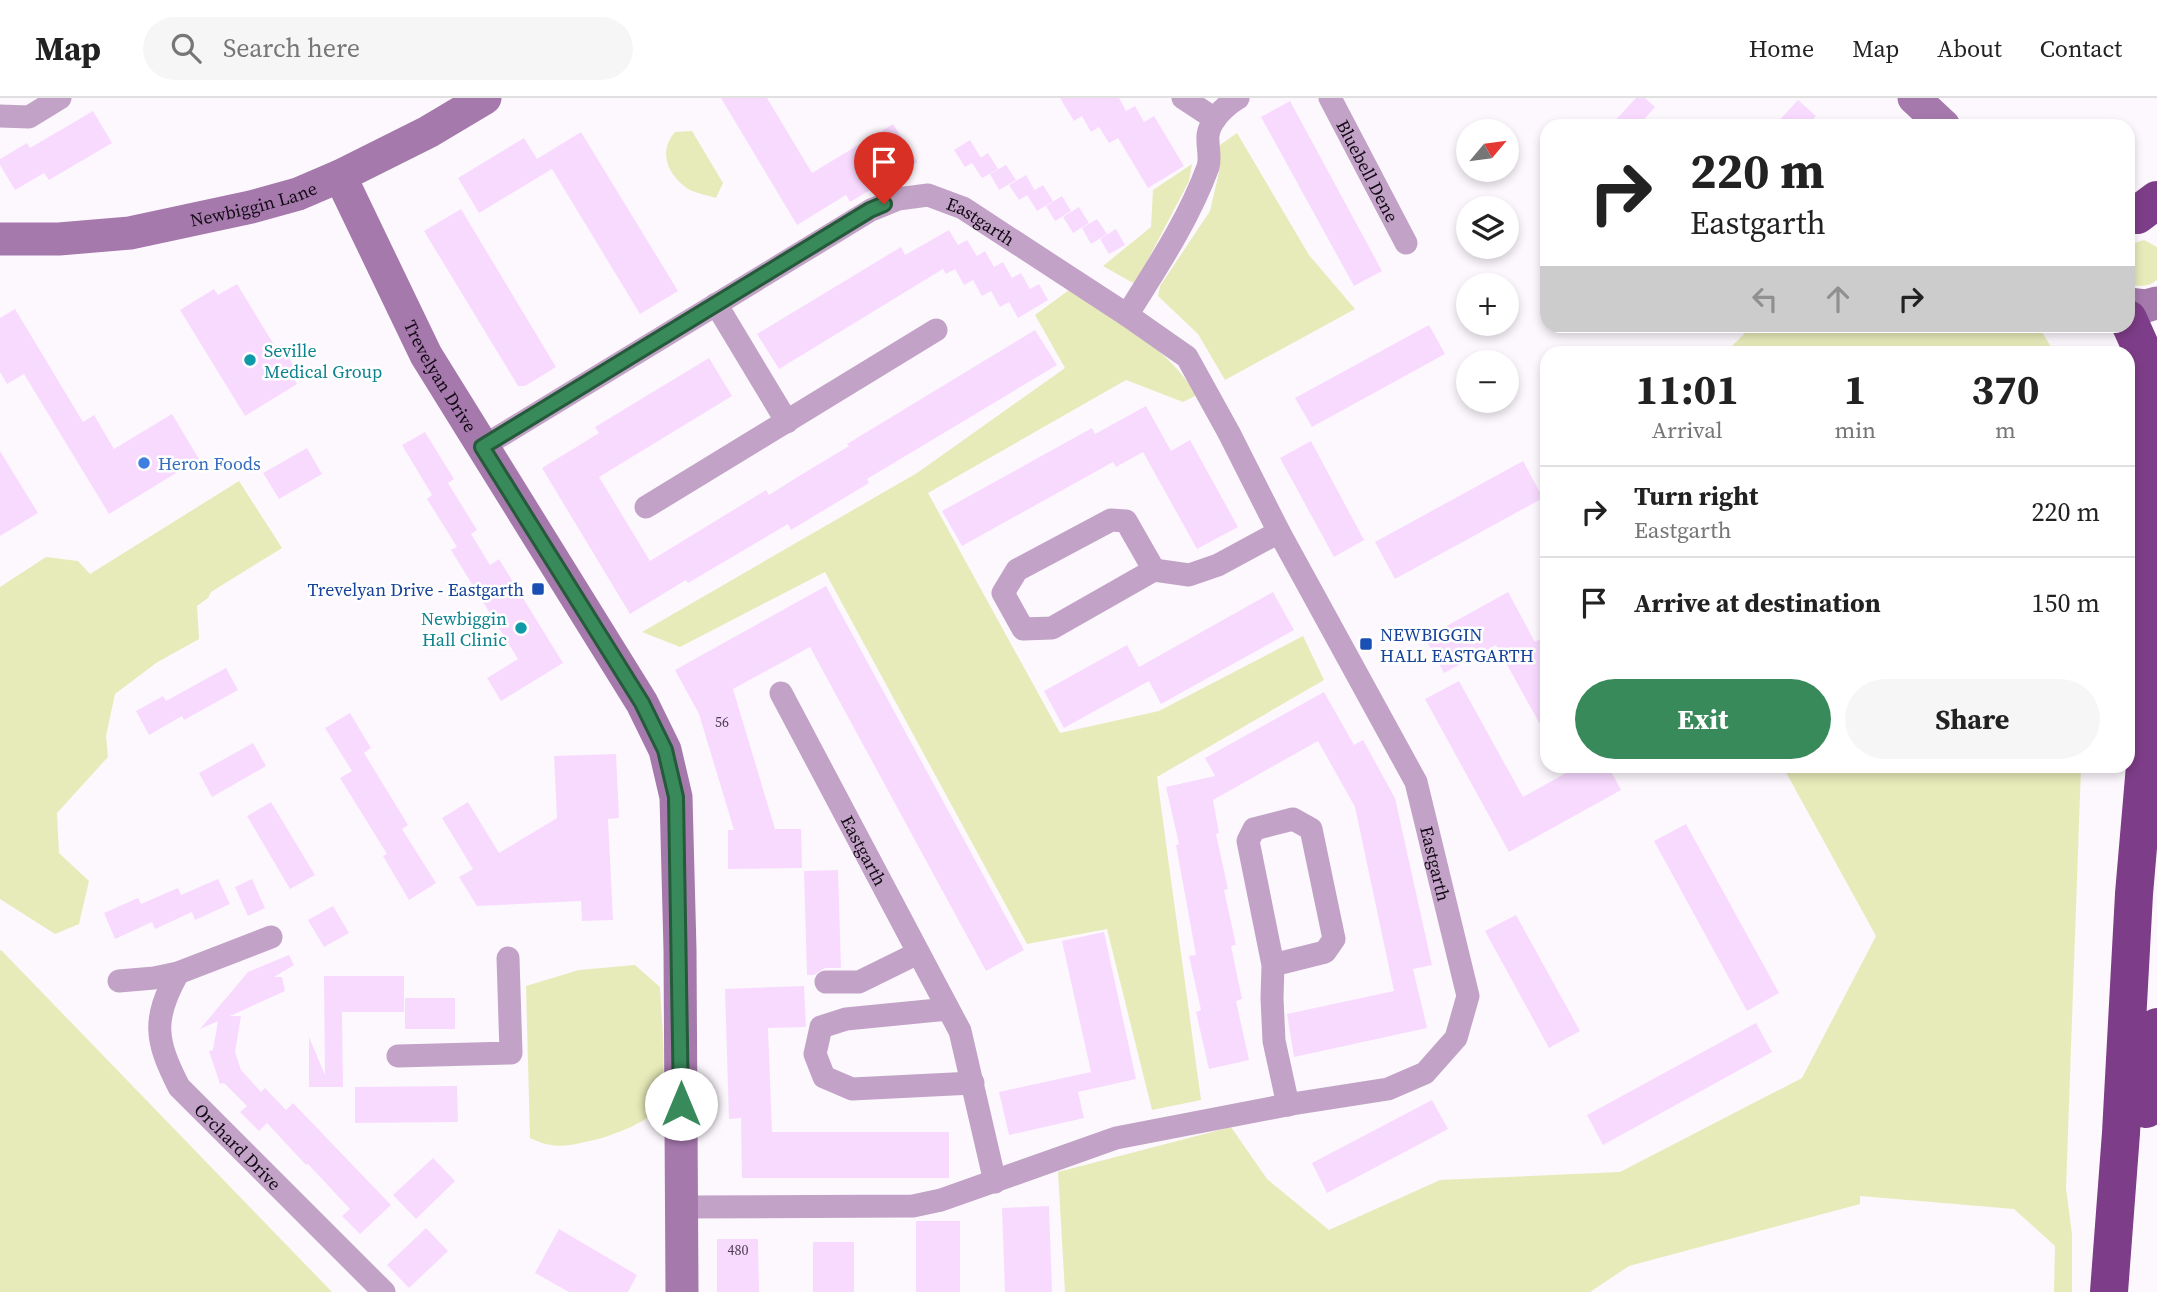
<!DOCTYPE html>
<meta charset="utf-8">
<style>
body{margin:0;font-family:"Source Serif 4",serif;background:#f6f6f6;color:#222;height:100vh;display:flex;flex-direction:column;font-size:26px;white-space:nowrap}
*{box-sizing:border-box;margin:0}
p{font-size:23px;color:#767676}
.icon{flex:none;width:38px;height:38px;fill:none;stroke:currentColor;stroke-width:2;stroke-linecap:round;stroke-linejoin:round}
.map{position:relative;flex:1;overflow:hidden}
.sheet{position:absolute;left:1540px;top:248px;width:595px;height:427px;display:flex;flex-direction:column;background:#fff;border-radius:21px;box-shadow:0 4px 10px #0003}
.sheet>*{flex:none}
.guide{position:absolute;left:1540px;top:21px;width:595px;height:214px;border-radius:21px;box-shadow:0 4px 10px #0003;background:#fff;color:#222;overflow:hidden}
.needle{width:46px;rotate:61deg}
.fabs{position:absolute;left:1456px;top:21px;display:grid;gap:14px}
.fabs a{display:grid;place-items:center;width:63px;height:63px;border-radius:50%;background:#fff;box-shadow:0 4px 10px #0003;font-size:35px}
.pin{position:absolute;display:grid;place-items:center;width:60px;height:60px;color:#fff;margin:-72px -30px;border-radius:50% 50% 50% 0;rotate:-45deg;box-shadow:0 0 7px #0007}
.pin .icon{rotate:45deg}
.me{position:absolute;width:77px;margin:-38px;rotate:0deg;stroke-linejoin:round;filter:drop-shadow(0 0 5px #0008)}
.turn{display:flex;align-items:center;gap:24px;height:147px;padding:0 35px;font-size:32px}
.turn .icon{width:91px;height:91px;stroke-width:2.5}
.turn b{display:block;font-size:49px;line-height:60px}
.lanes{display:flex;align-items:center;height:66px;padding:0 35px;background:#0003;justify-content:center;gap:35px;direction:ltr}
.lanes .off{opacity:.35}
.eta{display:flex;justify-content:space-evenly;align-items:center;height:119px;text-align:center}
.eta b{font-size:42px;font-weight:700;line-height:49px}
.cta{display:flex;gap:14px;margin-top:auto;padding:14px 35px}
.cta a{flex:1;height:80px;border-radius:42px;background:#398a5b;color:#fff;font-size:28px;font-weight:700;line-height:80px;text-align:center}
.cta a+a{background:#f6f6f6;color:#222}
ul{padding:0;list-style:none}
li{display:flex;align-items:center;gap:21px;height:91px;padding:0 35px;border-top:2px solid #e0e0e0}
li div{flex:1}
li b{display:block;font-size:26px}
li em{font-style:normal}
header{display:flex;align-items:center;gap:42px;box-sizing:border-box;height:98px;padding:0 35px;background:#fff;border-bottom:2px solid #e0e0e0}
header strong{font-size:33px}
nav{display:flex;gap:38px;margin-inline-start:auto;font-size:24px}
.search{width:490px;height:63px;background:#f6f6f6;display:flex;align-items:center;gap:18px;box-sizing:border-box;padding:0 24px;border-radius:38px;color:#767676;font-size:26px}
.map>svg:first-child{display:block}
.green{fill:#e7ebb9}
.building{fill:#f8daff}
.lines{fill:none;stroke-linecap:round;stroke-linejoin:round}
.street{stroke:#c2a3c7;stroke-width:23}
.secondary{stroke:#a679ad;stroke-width:33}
.highway{stroke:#7e3d88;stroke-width:38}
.route-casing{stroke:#255a3b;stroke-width:18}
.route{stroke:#398a5b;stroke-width:12}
.culture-dot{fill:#0f9aa8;stroke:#fff;stroke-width:2.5}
.shop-dot{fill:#3f7fe0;stroke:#fff;stroke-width:2.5}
.transit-dot{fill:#1a4fb4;stroke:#fff;stroke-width:2.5}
.labels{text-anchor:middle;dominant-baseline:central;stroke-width:5;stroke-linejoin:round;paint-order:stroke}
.number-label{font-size:14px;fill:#4c3e4f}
.street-label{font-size:18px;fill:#120a14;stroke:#fff}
.culture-label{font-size:18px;fill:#0d838f;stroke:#fff;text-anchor:start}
.shop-label{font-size:18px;fill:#366cbe;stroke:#fff;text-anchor:start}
.transit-label{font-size:18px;fill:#164399;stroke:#fff;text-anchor:end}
</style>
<header>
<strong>Map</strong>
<div class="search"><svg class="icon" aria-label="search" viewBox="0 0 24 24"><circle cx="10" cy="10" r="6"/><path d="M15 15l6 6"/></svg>Search here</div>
<nav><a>Home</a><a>Map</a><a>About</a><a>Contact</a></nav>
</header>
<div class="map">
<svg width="2157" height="1194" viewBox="0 0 2157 1194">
<rect width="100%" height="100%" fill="#fdf8fe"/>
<path class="green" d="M692 33 723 85 716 100C707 97 692 95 684 88 666 73 659 53 675 34Z
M1237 35 1309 157 1355 211 1225 282 1198 236 1158 198 1160 188 1210 113 1219 74 1220 47Z
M1192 66 1189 83 1140 177 1133 185 1103 168 1151 129 1153 92Z
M2144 142 2157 149V182C2148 189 2138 190 2128 184V147Z
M1069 192C1118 224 1164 246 1197 297L1183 304 1126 282 928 395 1060 635 1159 613 1303 538 1324 582 1157 679 1201 1002 1152 1012 1107 831 1027 846 825 474 680 549 642 534 917 375 1065 270 1035 217Z
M1752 228H2038L2055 255H1725Z
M239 383 282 450 211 494 208 500 197 508 199 541 156 565 115 596 106 638 108 659 57 715 59 755 89 783 79 826 55 836 0 801V489L46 459 78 463 90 476Z
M1783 669H2081L2066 1090 2072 1136V1194H2054L2055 1148 2014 1111 1860 1098V1106L1629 1168 1590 1194H1065L1058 1074 1231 1029 1267 1081 1329 1132 1440 1082 1620 1074 1802 980 1876 838Z
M0 852 2 853 332 1194H0Z
M635 867 660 889C661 919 670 988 655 1012 646 1025 613 1037 598 1041 571 1047 556 1053 530 1040L526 888 579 872Z"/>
<path class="building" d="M721 0H767L812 75 893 26 917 64 850 104 846 97 797 127Z
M1060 0H1119L1126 13 1135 8 1144 24 1154 18 1184 68 1148 90 1118 40 1109 45 1099 29 1091 34 1082 18 1074 23Z
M1636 0H1645L1655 9 1638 28H1610Z
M1798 2 1816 18 1806 28H1774Z
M1290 3 1382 173 1354 188 1261 19Z
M93 13 112 45 49 82 44 75 15 92 0 67V61L27 45 30 50Z
M581 34 678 193 640 216 552 71 479 115 458 80 524 40 537 61Z
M970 42 981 60 965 69 954 52Z
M988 55 998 71 982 80 972 65Z
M1006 67 1016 82 999 92 990 76Z
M1026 77 1035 93 1019 102 1009 87Z
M1043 87 1053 103 1037 113 1027 97Z
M1062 98 1071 113 1055 123 1046 108Z
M1079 109 1089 125 1073 135 1063 119Z
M461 111 556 269 525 288H518L424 133Z
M1097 121 1107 136 1091 146 1082 130Z
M1116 131 1125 147 1109 156 1100 141Z
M949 132 958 147 967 142 977 158 985 153 994 169 1003 164 1012 180 1021 175 1030 191 1039 186 1048 202 1018 220 1009 204 1000 209 991 193 982 198 973 182 964 187 955 171 946 176 943 171 779 271 757 236 901 149 905 157Z
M237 186 276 250 281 247 297 273 292 276 297 286 245 318 180 212 214 191 218 197Z
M15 211 83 324 94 317 114 351 172 316 199 361 109 416 24 276 7 286 0 274V220Z
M1429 227 1445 256 1312 329 1295 300Z
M1035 232 1057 267 867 381 869 385 791 432 788 426 688 485 686 482 630 516 542 370 599 335 595 329 709 260 732 298 599 379 650 463 766 392 769 397 799 378 849 348 847 346Z
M1146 308 1171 353 1190 342 1238 429 1197 451 1143 354 1116 369 1113 364 962 448 942 413 1092 330 1095 336Z
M425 334 454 381 448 385 477 432 471 436 490 467 499 461 563 565 501 603 487 580 518 561 451 452 457 449 427 401 432 397 402 347Z
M1311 343 1364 442 1334 459 1280 360Z
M307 350 322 376 279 401 263 375Z
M0 353 38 415 0 438Z
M1523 363 1543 400 1395 481 1375 444Z
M826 488 1024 852 986 873 810 549 733 591 775 731H801L802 770 728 771V732H734L699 616 675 572Z
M1273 494 1294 532 1161 606 1149 583 1064 630 1044 593 1127 547 1139 569Z
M1508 494 1535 544 1540 541 1547 553V639L1496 547 1444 575 1425 540Z
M226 570 238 592 184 622 182 618 149 637 136 613 163 598 166 603Z
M1459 583 1523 699 1566 675 1563 668H1608L1621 692 1509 754 1425 601Z
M1324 594 1354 647 1363 642 1395 700 1432 867 1413 871 1427 930 1294 959 1287 916 1394 893 1355 709 1318 643 1213 702 1219 735 1216 736 1228 791 1224 792 1236 847 1231 848 1242 901 1236 903 1249 962 1209 971 1196 914 1201 912 1189 858 1196 857 1176 747 1179 746 1166 689 1215 678 1205 660Z
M350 615 371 650 364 655 408 727 402 731 436 785 409 802 383 758 387 756 340 680 352 673 325 630Z
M253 645 266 668 212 699 199 675Z
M616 656 619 720 608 721 613 822 582 823 581 803 477 808 459 779 473 771 442 720 468 704 499 755 557 720 554 658Z
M271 704 315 777 290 791 247 718Z
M1686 726 1779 895 1747 913 1654 743Z
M838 772 841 870H825L814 877H807L804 773Z
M218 781 230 806 195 822 192 814 155 831 152 824 115 841 104 815 138 800 141 806 178 790 181 797Z
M252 781 265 810 248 818 235 789Z
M333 808 349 835 324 849 308 822Z
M1516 817 1580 933 1549 950 1485 833Z
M1104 834 1136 981 1078 994 1084 1020 1009 1037 999 994 1091 974 1062 843Z
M289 857 294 867 274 879H282L285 893 230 918H241L235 954 241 972 261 994 265 990 286 1012 293 1005 391 1107 360 1136 342 1118 350 1111 308 1066 306 1067 267 1025 259 1033 240 1014 247 1008 224 985 220 986 209 953 213 952 218 923 200 931 248 874Z
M324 878H404V914H342L343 989H309V939L325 977Z
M804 888 806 929 768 930 772 1034H949V1080H742L741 1020 729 1021 725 891Z
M405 900H455V931H405Z
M1756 925 1772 954 1603 1047 1587 1017Z
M457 988 458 1024 355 1025V989Z
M1432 1002 1448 1031 1327 1095 1312 1065Z
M433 1060 455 1083 416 1121 393 1097Z
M1049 1108 1052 1194H1005L1002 1110Z
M916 1123H960V1194H916Z
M426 1130 448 1153 409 1190 387 1167Z
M559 1131 637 1177 628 1194H569L535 1175Z
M717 1141H758L759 1194H717Z
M813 1144H854V1194H813Z"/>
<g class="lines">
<g class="street">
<path d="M1183 0 1215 21"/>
<path id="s1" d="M1330 0 1406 145"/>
<path d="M0 18 29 19 60 0"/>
<path d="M716 206 787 324"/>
<path d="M1127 217C1157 169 1188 123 1208 69 1211 59 1207 48 1208 37 1210 22 1226 7 1238 0"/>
<path id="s2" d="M482 349 871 112 898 101 928 97 963 110 1127 217 1187 259 1229 335 1279 434 1416 684 1468 898 1456 940 1425 975 1388 991 1292 1006 1116 1040 941 1102 913 1108 681 1109"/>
<path d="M646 409 936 232"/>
<path d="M1111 422 1126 423 1154 472 1052 530 1023 531 1003 495 1017 472Z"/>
<path d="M1154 472 1189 477 1218 467 1279 434"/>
<path id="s3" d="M781 595 960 933 995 1084"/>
<path d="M1273 867 1248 743 1254 731 1293 721 1311 731 1334 841 1325 854 1273 867 1272 900 1274 943 1288 1007"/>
<path id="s4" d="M178 875C152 921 155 942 179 989L384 1194"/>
<path d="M119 883 154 880 178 875 271 839"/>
<path d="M826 884H859L918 855"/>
<path d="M948 911 846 921 821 929 815 956 824 979 852 991 973 985"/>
<path d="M398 958 511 955 508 860"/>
</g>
<g class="secondary">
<path d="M1914 0 1944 28"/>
<path id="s5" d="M340 78 426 257 642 605 665 652 676 699 680 852 682 1194"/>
<path id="s6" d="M0 141H59L130 135 251 109 298 96 340 78 428 34 485 0"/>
<path d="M2128 206 2146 208 2157 205"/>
</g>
<path class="highway" d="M2137 117 2157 102
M2146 1011 2157 929
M2109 1194 2121 1035 2134 796 2148 633 2152 493 2148 288 2141 250 2128 221"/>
</g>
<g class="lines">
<defs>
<path id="route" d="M681 1006 676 699 665 652 642 605 482 349 870 112 884 106"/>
</defs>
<use href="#route" class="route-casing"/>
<use href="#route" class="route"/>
</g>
<g class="culture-dot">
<circle cx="250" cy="262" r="7"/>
<circle cx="521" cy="530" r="7"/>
</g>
<circle class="shop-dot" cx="144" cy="365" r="7"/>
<g class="transit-dot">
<rect x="531" y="484" width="14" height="14" rx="3.5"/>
<rect x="1359" y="539" width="14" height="14" rx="3.5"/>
</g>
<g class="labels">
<g class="number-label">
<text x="722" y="624">56</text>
<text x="738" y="1152">480</text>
</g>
<g class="street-label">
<text stroke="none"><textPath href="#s1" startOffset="82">Bluebell Dene</textPath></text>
<text stroke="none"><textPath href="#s6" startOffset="257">Newbiggin Lane</textPath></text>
<text stroke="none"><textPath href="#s2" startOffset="574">Eastgarth</textPath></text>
<text stroke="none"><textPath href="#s5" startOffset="224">Trevelyan Drive</textPath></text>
<text stroke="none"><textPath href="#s3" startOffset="178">Eastgarth</textPath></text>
<text stroke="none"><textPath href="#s2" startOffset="1388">Eastgarth</textPath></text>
<text stroke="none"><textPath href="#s4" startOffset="205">Orchard Drive</textPath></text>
</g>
<g class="culture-label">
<text x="264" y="252">Seville<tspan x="264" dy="21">Medical Group</tspan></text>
<text x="507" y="520" text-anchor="end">Newbiggin<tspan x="507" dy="21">Hall Clinic</tspan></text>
</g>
<g class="shop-label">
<text x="158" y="365">Heron Foods</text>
</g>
<g class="transit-label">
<text x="524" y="491">Trevelyan Drive - Eastgarth</text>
<text x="1380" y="536" text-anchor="start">NEWBIGGIN<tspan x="1380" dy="21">HALL EASTGARTH</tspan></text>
</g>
</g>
</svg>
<div class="fabs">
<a><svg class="needle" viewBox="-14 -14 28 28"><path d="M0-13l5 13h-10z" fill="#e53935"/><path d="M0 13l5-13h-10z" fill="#767676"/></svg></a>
<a><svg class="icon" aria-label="layers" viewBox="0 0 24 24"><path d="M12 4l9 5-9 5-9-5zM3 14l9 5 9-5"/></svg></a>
<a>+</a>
<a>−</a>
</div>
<div class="pin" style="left:884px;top:106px;background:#d93025"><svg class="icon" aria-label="arrive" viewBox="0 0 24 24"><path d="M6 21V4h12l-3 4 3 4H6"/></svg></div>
<svg class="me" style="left:681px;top:1006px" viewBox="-20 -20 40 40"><circle r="19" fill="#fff"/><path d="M0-13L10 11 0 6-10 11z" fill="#398a5b"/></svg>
<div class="guide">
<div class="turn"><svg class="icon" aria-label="right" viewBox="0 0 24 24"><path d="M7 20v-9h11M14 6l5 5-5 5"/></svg><div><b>220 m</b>Eastgarth</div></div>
<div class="lanes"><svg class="icon off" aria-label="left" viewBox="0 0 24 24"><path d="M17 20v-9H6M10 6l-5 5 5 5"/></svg><svg class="icon off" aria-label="ahead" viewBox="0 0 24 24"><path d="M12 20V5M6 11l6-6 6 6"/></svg><svg class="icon" aria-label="right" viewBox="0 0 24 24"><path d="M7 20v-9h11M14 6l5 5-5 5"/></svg></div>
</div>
<section class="sheet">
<div class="eta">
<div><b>11:01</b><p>Arrival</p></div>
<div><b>1</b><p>min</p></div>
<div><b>370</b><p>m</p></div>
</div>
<ul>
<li><svg class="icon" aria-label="right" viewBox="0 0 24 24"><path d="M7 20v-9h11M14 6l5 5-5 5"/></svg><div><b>Turn right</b><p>Eastgarth</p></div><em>220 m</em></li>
<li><svg class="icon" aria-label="arrive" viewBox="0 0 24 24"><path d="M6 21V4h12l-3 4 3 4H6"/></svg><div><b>Arrive at destination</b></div><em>150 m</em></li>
</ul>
<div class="cta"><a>Exit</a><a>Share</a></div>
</section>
</div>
